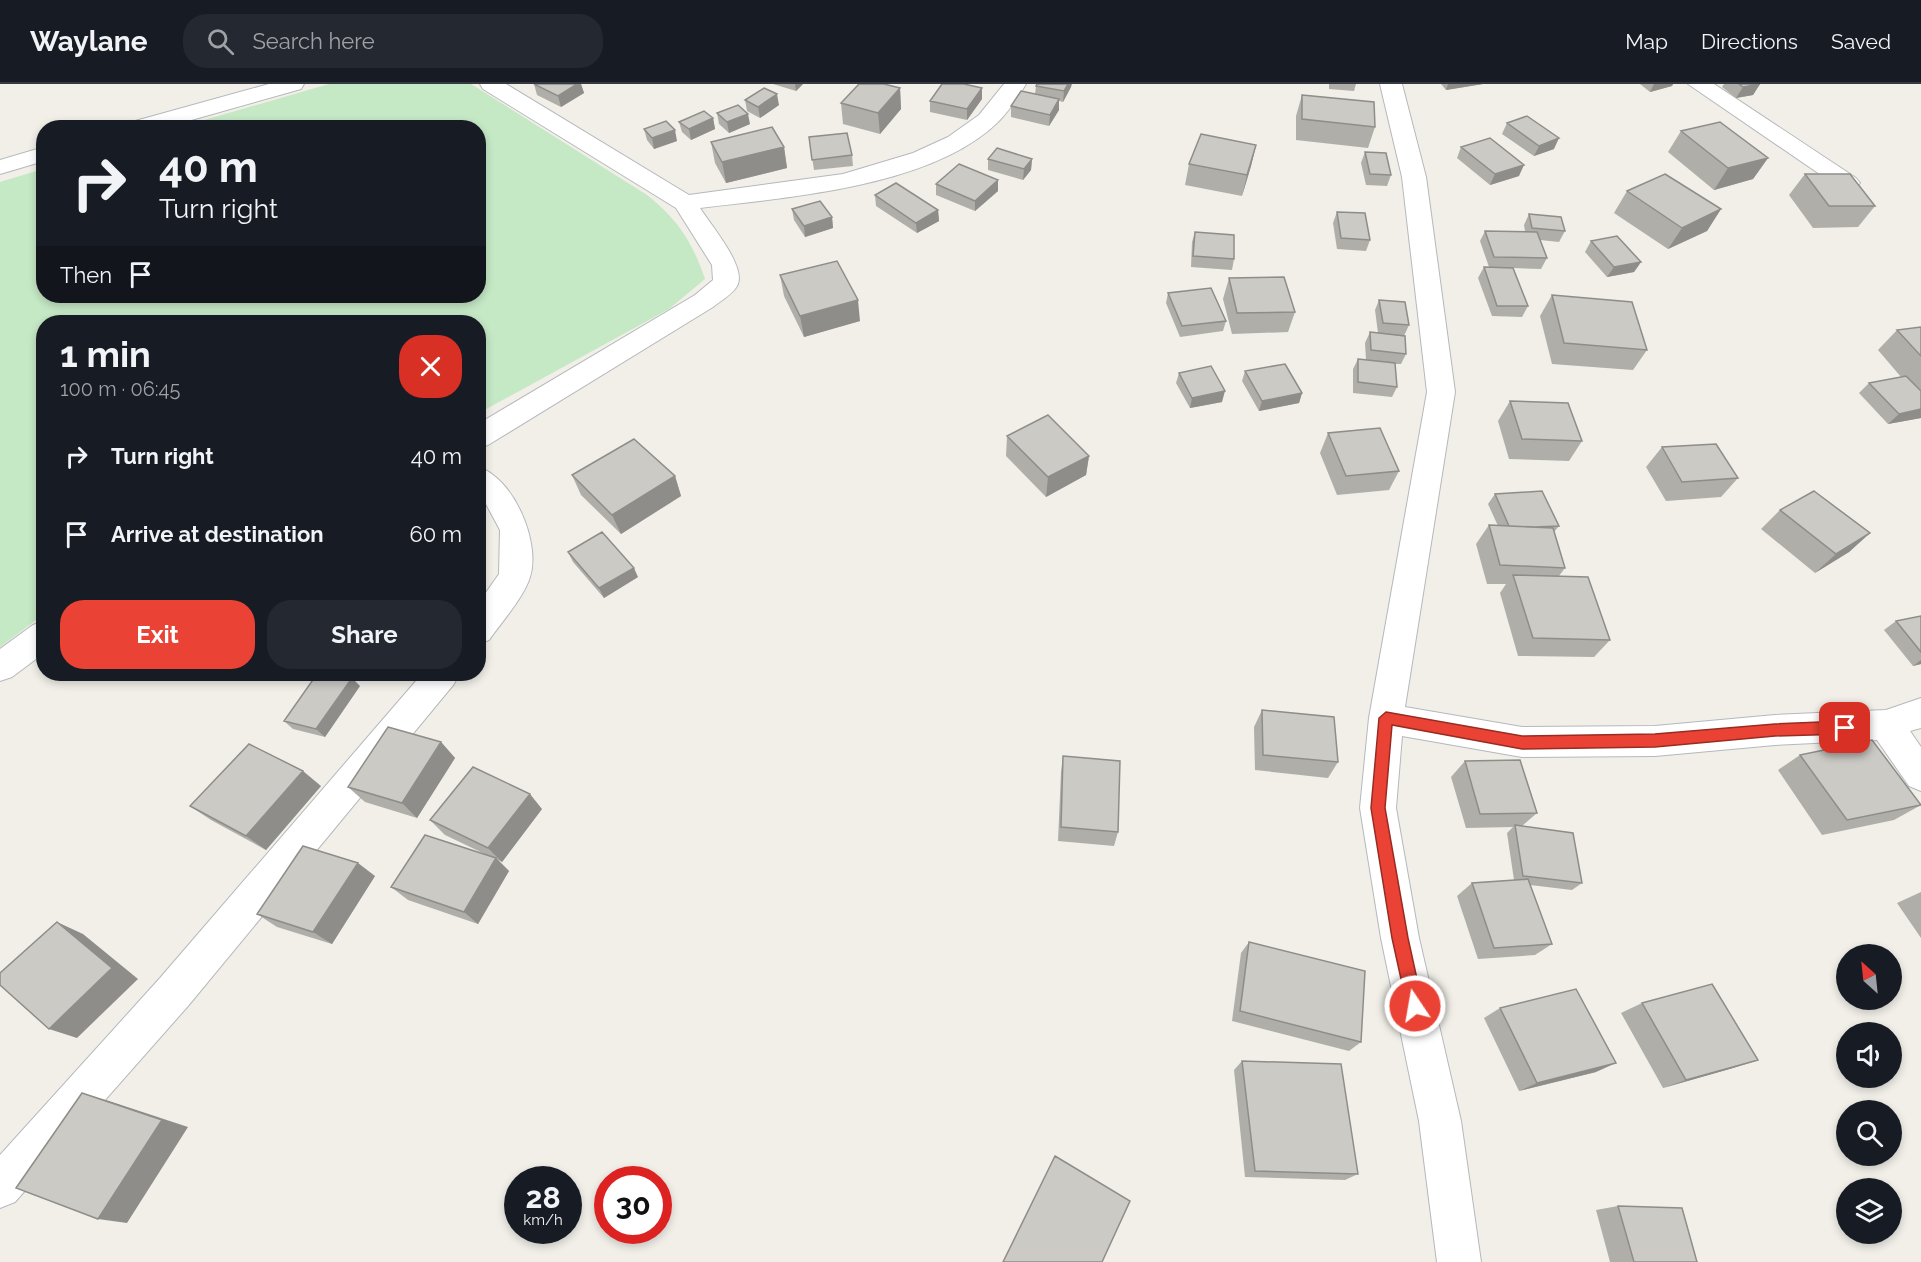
<!DOCTYPE html>
<meta charset="utf-8">
<style>
body{margin:0;font-family:Raleway,sans-serif;background:#242831;color:#f1f3f6;height:100vh;display:flex;flex-direction:column;font-size:22px;white-space:nowrap}
*{box-sizing:border-box;margin:0}
p{font-size:20px;color:#9ea1a6}
.icon{flex:none;width:33px;height:33px;fill:none;stroke:currentColor;stroke-width:2;stroke-linecap:round;stroke-linejoin:round}
.map{position:relative;flex:1;overflow:hidden}
.side{position:absolute;left:36px;top:231px;width:450px;height:366px;display:flex;flex-direction:column;background:#171b24;border-radius:24px;box-shadow:0 3px 9px #0003}
.side>*{flex:none}
.guide{position:absolute;left:36px;top:36px;width:450px;height:183px;border-radius:24px;box-shadow:0 3px 9px #0003;background:#171b24;color:#f1f3f6;overflow:hidden}
.needle{width:39px;rotate:333deg}
.tools{position:absolute;left:1836px;top:860px;display:grid;gap:12px}
.tools a{display:grid;place-items:center;width:66px;height:66px;border-radius:50%;background:#171b24;box-shadow:0 3px 9px #0003;font-size:30px}
.speed{position:absolute;left:504px;top:1082px;display:flex;gap:12px;font-size:30px;font-weight:700;text-align:center}
.speed>*{display:grid;place-content:center;width:78px;height:78px;border-radius:50%;background:#171b24;box-shadow:0 3px 9px #0003;line-height:1}
.speed small{font-size:15px;font-weight:400}
.speed .limit{border:9px solid #d22;background:#fff;color:#111}
.pin{position:absolute;display:grid;place-items:center;width:51px;height:51px;color:#fff;margin:-26px;border-radius:12px;box-shadow:0 3px 9px #0006}
.me{position:absolute;width:66px;margin:-33px;rotate:348deg;stroke-linejoin:round;filter:drop-shadow(0 0 4px #0008)}
.turn{display:flex;align-items:center;gap:21px;height:126px;padding:0 24px;font-size:27px}
.turn .icon{width:78px;height:78px;stroke-width:2.5}
.turn b{display:block;font-size:42px;line-height:51px}
.then{display:flex;align-items:center;height:57px;padding:0 24px;background:#0003;gap:12px;font-size:22px}
.round{display:grid;place-items:center;flex:none;width:63px;height:63px;border-radius:24px;background:#242831}
.summary{display:flex;align-items:center;justify-content:space-between;height:102px;padding:0 24px}
h1{font-size:36px;font-weight:700;line-height:45px}
.primary-button{display:flex;gap:12px;margin-top:auto;padding:12px 24px}
.primary-button a{flex:1;height:69px;border-radius:24px;background:#ea4335;color:#fff;font-size:24px;font-weight:700;line-height:69px;text-align:center}
.primary-button a+a{background:#242831;color:#f1f3f6}
ul{padding:0;list-style:none}
li{display:flex;align-items:center;gap:18px;height:78px;padding:0 24px}
li div{flex:1}
li b{display:block;font-size:22px}
li em{font-style:normal}
header{display:flex;align-items:center;gap:36px;box-sizing:border-box;height:84px;padding:0 30px;background:#171b24;border-bottom:2px solid #363941}
header strong{font-size:28px}
nav{display:flex;gap:33px;margin-inline-start:auto;font-size:21px}
.search{width:420px;height:54px;background:#242831;display:flex;align-items:center;gap:15px;box-sizing:border-box;padding:0 21px;border-radius:24px;color:#9ea1a6;font-size:22px}
.map>svg:first-child{display:block}
.green{fill:#c5e8c5}
.lines{fill:none;stroke-linecap:round;stroke-linejoin:round}
.minor-casing{stroke:#b5b8bc;stroke-width:2}
.minor{fill:#fff;fill-rule:evenodd}
.wall{fill:#afaea9}
.shaded-wall{fill:#8f8d8a}
.building{fill:#cccac5;stroke:#8f8d8a;stroke-width:1.5}
.route{fill:#ea4335;stroke:#982c22;stroke-width:1.5}
</style>
<header>
<strong>Waylane</strong>
<div class="search"><svg class="icon" aria-label="search" viewBox="0 0 24 24"><circle cx="10" cy="10" r="6"/><path d="M15 15l6 6"/></svg>Search here</div>
<nav><a>Map</a><a>Directions</a><a>Saved</a></nav>
</header>
<div class="map">
<svg width="1921" height="1178" viewBox="0 0 1921 1178">
<rect width="100%" height="100%" fill="#f1efe8"/>
<path class="green" d="M329 0H471L647 111C678 136 692 157 705 195L669 225 479 329 478 238H44L43 531 0 563V98L43 85 44 212H478V44L180 43Z"/>
<g class="lines">
<defs>
<path id="minor" d="M269 0H304L301 5 163 44H125L128 39Z
M480 0H506L689 111 843 90 913 69 948 53 979 31 1004 0H1026C1018 13 1010 26 999 37 933 103 789 113 700 124 711 141 745 181 738 200 735 209 720 217 713 223L488 361 478 364V340L695 211 713 196 712 181 676 124 483 5Z
M1380 0H1402L1426 93 1455 308 1405 623 1522 643 1655 642 1775 631 1886 626 1921 614V644L1910 647 1921 663V707L1909 702 1877 656 1775 661 1655 672 1522 673 1402 652 1396 724 1419 854 1461 1037 1481 1178H1437L1419 1037 1381 854 1360 724 1369 634 1427 308 1402 93Z
M1688 0H1714L1856 94 1860 99 1856 104H1840Z
M44 63V77L0 90V76Z
M478 383C514 394 541 459 530 493 524 513 501 539 489 556L478 560V520L499 490 500 446 486 420 478 412Z
M44 537V569L12 593 0 597V565L33 541Z
M422 590H459L454 600 188 922 15 1118 0 1124V1071L160 894Z"/>
</defs>
<use href="#minor" class="minor-casing"/>
<use href="#minor" class="minor"/>
</g>
<path class="wall" d="M534 0H581L584 9 561 23 537 11Z
M773 0H803L796 7Z
M1329 0H1356L1354 7 1329 5Z
M1441 0H1483L1446 6Z
M1640 0H1673L1672 2 1650 8Z
M1724 0H1760L1753 11 1736 14 1722 3Z
M1036 2 1071 3 1063 18 1059 17V26L1049 42 1011 33V22L1035 10Z
M900 4 901 25 880 50 843 40 841 19Z
M982 4V15L967 36 930 28V17Z
M1302 11 1375 43 1368 64 1296 56V32Z
M745 16 779 21 760 34 747 27Z
M717 29 750 40 729 49 719 40Z
M713 34 715 45 691 56 682 48 679 38Z
M1507 39 1554 65 1534 72 1502 50Z
M644 45 677 57 654 65 647 56Z
M1681 47 1768 74 1753 95 1714 106 1668 68Z
M809 53 852 71 853 82 814 86Z
M711 58 784 63 787 84 726 99 715 79Z
M1256 61 1251 82 1242 112 1185 101 1189 80Z
M1461 63 1519 92 1490 101 1457 74Z
M1365 68 1391 91 1387 102 1366 101 1361 79Z
M988 75H1032L1031 86 1023 96 988 86Z
M1805 90 1875 122 1858 143 1813 144 1789 111Z
M998 96V107L975 127 936 111V100Z
M1627 107 1721 125 1707 147 1668 165 1614 129Z
M875 111 938 126 939 137 917 149 876 122Z
M792 125 832 133 833 144 805 153 794 136Z
M1337 128 1370 156 1366 167 1337 165 1333 139Z
M1529 130 1565 147 1559 158 1540 156 1547 174 1541 185 1513 184 1528 222 1522 233 1492 232 1478 194 1484 183H1489L1480 157 1485 147H1525L1524 141Z
M1195 148 1234 175 1232 186 1191 183 1192 158Z
M1591 157 1641 178 1634 188 1607 193 1585 168Z
M780 191 860 237 804 253 784 212Z
M1229 194 1295 228 1288 248 1232 250 1223 215Z
M1168 209 1226 237 1223 247 1180 253 1166 219Z
M1552 211 1647 266 1633 286 1552 280 1540 232Z
M1379 216 1409 241 1404 252 1406 270 1401 280H1395L1397 303 1392 313 1353 309V285L1358 275 1366 276 1365 259 1370 248 1378 249 1375 226Z
M1921 243V334L1888 340 1859 309 1869 299 1901 293 1878 266 1897 246Z
M1245 287 1302 309 1299 319 1259 327 1242 297Z
M1179 289 1222 318 1190 324 1176 299Z
M1510 317 1582 357 1569 377 1509 375 1498 337Z
M1328 349 1399 387 1389 406 1337 411 1320 369Z
M1007 352 1089 372 1086 391 1046 413 1006 372Z
M1662 363 1738 394 1721 413 1666 417 1646 383Z
M572 391 675 392 681 412 621 450 581 411Z
M1495 410 1559 442 1554 448 1565 484 1559 492 1610 556 1594 573 1518 572 1500 509 1506 500H1487L1476 460 1489 441 1498 442 1488 420Z
M1780 426 1870 449 1849 468 1815 489 1761 445Z
M568 468 638 493 604 514 573 478Z
M1921 532V580L1913 582 1884 546 1896 537Z
M360 602 325 653 293 645 284 637Z
M1262 626 1338 678 1328 694 1255 686 1254 643Z
M441 658 455 674 417 734 365 718 348 703Z
M1800 671 1921 721 1894 736 1822 751 1778 686Z
M1063 672 1118 748 1114 762 1058 757 1061 688Z
M1465 677 1537 729 1522 742 1582 799 1572 806 1530 801 1552 860 1535 871 1478 875 1457 812 1472 799 1514 796 1507 749 1513 743 1466 744 1451 693Z
M321 702 266 766 211 736 190 722Z
M542 725 502 778 498 776 509 787 478 840 408 816 391 803 487 771 445 751 430 736Z
M375 792 332 860 277 843 257 830Z
M1921 808V854L1897 819Z
M1249 858 1361 958 1349 967 1232 937 1241 869Z
M1642 919 1758 976 1733 984 1663 1004 1621 929Z
M1500 924 1596 988 1519 1007 1484 934Z
M1242 977 1358 1090 1345 1096 1245 1093 1234 986Z
M1618 1122 1697 1178H1610L1596 1126Z"/>
<path class="shaded-wall" d="M577 0H581L584 9 561 23 558 12Z
M795 0H803L796 7Z
M1068 0H1072L1071 3 1063 18 1064 7Z
M1448 0H1483L1446 6Z
M1654 0H1673L1672 2 1650 8Z
M1760 0 1753 11 1736 14 1743 3Z
M900 4 901 25 880 50 878 29Z
M982 4V15L967 36V25Z
M777 10 779 21 760 34 758 23Z
M1059 15V26L1049 42 1050 31Z
M748 30 750 40 729 49 727 38Z
M713 34 715 45 691 56 689 45Z
M675 46 677 57 654 65 652 54Z
M1559 54 1554 65 1534 72 1539 62Z
M1256 61 1251 82 1242 112 1247 91Z
M784 63 787 84 726 99 722 78Z
M1768 74 1753 95 1714 106 1728 84Z
M1032 75 1031 86 1023 96 1024 85Z
M1524 81 1519 92 1490 101 1495 90Z
M998 96V107L975 127V117Z
M1721 125 1707 147 1668 165 1682 144Z
M938 126 939 137 917 149 916 139Z
M832 133 833 144 805 153 804 142Z
M1641 178 1634 188 1607 193 1614 183Z
M858 216 860 237 804 253 800 232Z
M1225 307 1222 318 1190 324 1192 314Z
M1302 309 1299 319 1259 327 1262 317Z
M1921 325V334L1888 340 1899 330Z
M1089 372 1086 391 1046 413 1048 393Z
M675 392 681 412 621 450 612 431Z
M481 413 486 423 478 429V415Z
M1870 449 1849 468 1815 489 1836 470Z
M634 484 638 493 604 514 599 504Z
M1921 576V580L1913 582Z
M352 594 360 602 325 653 316 645Z
M441 658 455 674 417 734 402 719Z
M303 687 321 702 266 766 246 752Z
M530 710 542 725 502 778 488 764Z
M496 774 509 787 478 840 464 828Z
M358 779 375 792 332 860 313 848Z
M57 838 83 850 138 895 77 954 49 945Z
M1758 976 1733 984 1663 1004 1686 996Z
M1616 979 1596 988 1519 1007 1537 999Z
M82 1009 109 1017 188 1043 127 1139 98 1135Z"/>
<path class="building" d="M534 0H577L558 12Z
M859 0H884L900 4 878 29 841 19Z
M942 0H964L982 4 967 25 930 17Z
M1037 0H1068L1064 7 1036 2Z
M1739 0H1760L1743 3Z
M764 4 777 10 758 23 745 16Z
M1021 7 1059 15 1050 31 1011 22Z
M1302 11 1374 18 1375 43 1302 35Z
M738 21 748 30 727 38 717 29Z
M704 27 713 34 689 45 679 38Z
M1527 32 1559 54 1539 62 1507 39Z
M666 37 675 46 652 54 644 45Z
M1720 38 1768 74 1728 84 1681 47Z
M772 43 784 63 722 78 711 58Z
M847 49 852 71 812 76 809 53Z
M1201 50 1256 61 1247 91 1189 80Z
M1490 54 1524 81 1495 90 1461 63Z
M997 64 1032 75 1024 85 988 75Z
M1365 68 1386 69 1391 91 1370 90Z
M959 80 998 96 975 117 936 100Z
M1665 90 1721 125 1682 144 1627 107Z
M1805 90H1850L1875 122H1829Z
M896 99 938 126 916 139 875 111Z
M820 117 832 133 804 142 792 125Z
M1337 128 1365 129 1370 156 1341 154Z
M1529 130 1561 133 1565 147 1532 144Z
M1485 147 1537 148 1547 174 1494 173Z
M1195 148 1234 151V175L1193 172Z
M1617 152 1641 178 1614 183 1591 157Z
M837 177 858 216 800 232 780 191Z
M1484 183 1513 184 1528 222H1497Z
M1284 193 1295 228 1237 229 1229 194Z
M1211 204 1226 237 1182 242 1168 209Z
M1552 211 1632 218 1647 266 1564 259Z
M1379 216 1405 218 1409 241 1383 239Z
M1921 243V272L1897 246Z
M1370 248 1405 252 1406 270 1371 266Z
M1358 275 1395 279 1397 303 1358 298Z
M1285 280 1302 309 1262 317 1245 287Z
M1211 282 1225 307 1192 314 1179 289Z
M1906 292 1921 307V325L1899 330 1869 299Z
M1510 317 1568 319 1582 357 1522 355Z
M1048 331 1089 372 1048 393 1007 352Z
M1380 344 1399 387 1346 392 1328 349Z
M634 355 675 392 612 431 572 391Z
M1716 360 1738 394 1682 398 1662 363Z
M1542 407 1559 442 1535 443 1509 442 1495 410Z
M1814 407 1870 449 1836 470 1780 426Z
M1489 441 1553 444 1565 484 1500 481Z
M602 448 634 484 599 504 568 468Z
M1513 491 1588 493 1610 556 1533 554Z
M1921 532V568L1896 537Z
M317 590H335L352 594 316 645 284 637Z
M1262 626 1334 633 1338 678 1263 671Z
M388 643 441 658 402 719 348 703Z
M1872 656 1921 721 1847 736 1800 671Z
M249 660 303 687 246 752 190 722Z
M1063 672 1120 677 1118 748 1061 743Z
M1520 676 1537 729 1480 730 1465 677Z
M473 683 530 710 488 764 430 736Z
M1515 741 1573 749 1582 799 1523 792Z
M425 751 496 774 464 828 391 803Z
M303 762 358 779 313 848 257 830Z
M1528 795 1552 860 1494 864 1472 799Z
M57 838 112 884 49 945 0 901V889Z
M1249 858 1365 887 1361 958 1240 927Z
M1712 900 1758 976 1686 996 1642 919Z
M1576 905 1616 979 1537 999 1500 924Z
M1242 977 1341 980 1358 1090 1255 1087Z
M82 1009 162 1036 98 1135 16 1104Z
M1055 1072 1130 1117 1102 1178H1003Z
M1618 1122 1682 1124 1697 1178H1634Z"/>
<path class="route" d="M1386 628 1522 652 1655 650 1775 640 1845 637 1852 644 1845 650 1775 652 1655 663 1522 665 1392 641 1385 724 1408 854 1423 922 1421 928 1415 931 1409 928 1407 922 1392 854 1371 724 1379 634Z"/>
</svg>
<div class="tools">
<a><svg class="needle" viewBox="-14 -14 28 28"><path d="M0-13l5 13h-10z" fill="#e53935"/><path d="M0 13l5-13h-10z" fill="#9ea1a6"/></svg></a>
<a><svg class="icon" aria-label="sound" viewBox="0 0 24 24"><path d="M4 9h4l5-4v14l-5-4H4zM17 9q2 3 0 6"/></svg></a>
<a><svg class="icon" aria-label="search" viewBox="0 0 24 24"><circle cx="10" cy="10" r="6"/><path d="M15 15l6 6"/></svg></a>
<a><svg class="icon" aria-label="layers" viewBox="0 0 24 24"><path d="M12 4l9 5-9 5-9-5zM3 14l9 5 9-5"/></svg></a>
</div>
<div class="speed"><div>28<small>km/h</small></div><div class="limit">30</div></div>
<div class="pin" style="left:1845px;top:644px;background:#d93025"><svg class="icon" aria-label="arrive" viewBox="0 0 24 24"><path d="M6 21V4h12l-3 4 3 4H6"/></svg></div>
<svg class="me" style="left:1415px;top:922px" viewBox="-20 -20 40 40"><circle r="17" fill="#ea4335" stroke="#fff" stroke-width="3"/><path d="M0-11L8 9 0 5-8 9z" fill="#fff"/></svg>
<div class="guide">
<div class="turn"><svg class="icon" aria-label="right" viewBox="0 0 24 24"><path d="M7 20v-9h11M14 6l5 5-5 5"/></svg><div><b>40 m</b>Turn right</div></div>
<div class="then">Then<svg class="icon" aria-label="arrive" viewBox="0 0 24 24"><path d="M6 21V4h12l-3 4 3 4H6"/></svg></div>
</div>
<section class="side">
<div class="summary"><div><h1>1 min</h1><p>100 m · 06:45</p></div><a class="round" style="background:#d93025;color:#fff"><svg class="icon" aria-label="close" viewBox="0 0 24 24"><path d="M6 6l12 12M18 6L6 18"/></svg></a></div>
<ul>
<li><svg class="icon" aria-label="right" viewBox="0 0 24 24"><path d="M7 20v-9h11M14 6l5 5-5 5"/></svg><div><b>Turn right</b></div><em>40 m</em></li>
<li><svg class="icon" aria-label="arrive" viewBox="0 0 24 24"><path d="M6 21V4h12l-3 4 3 4H6"/></svg><div><b>Arrive at destination</b></div><em>60 m</em></li>
</ul>
<div class="primary-button"><a>Exit</a><a>Share</a></div>
</section>
</div>
